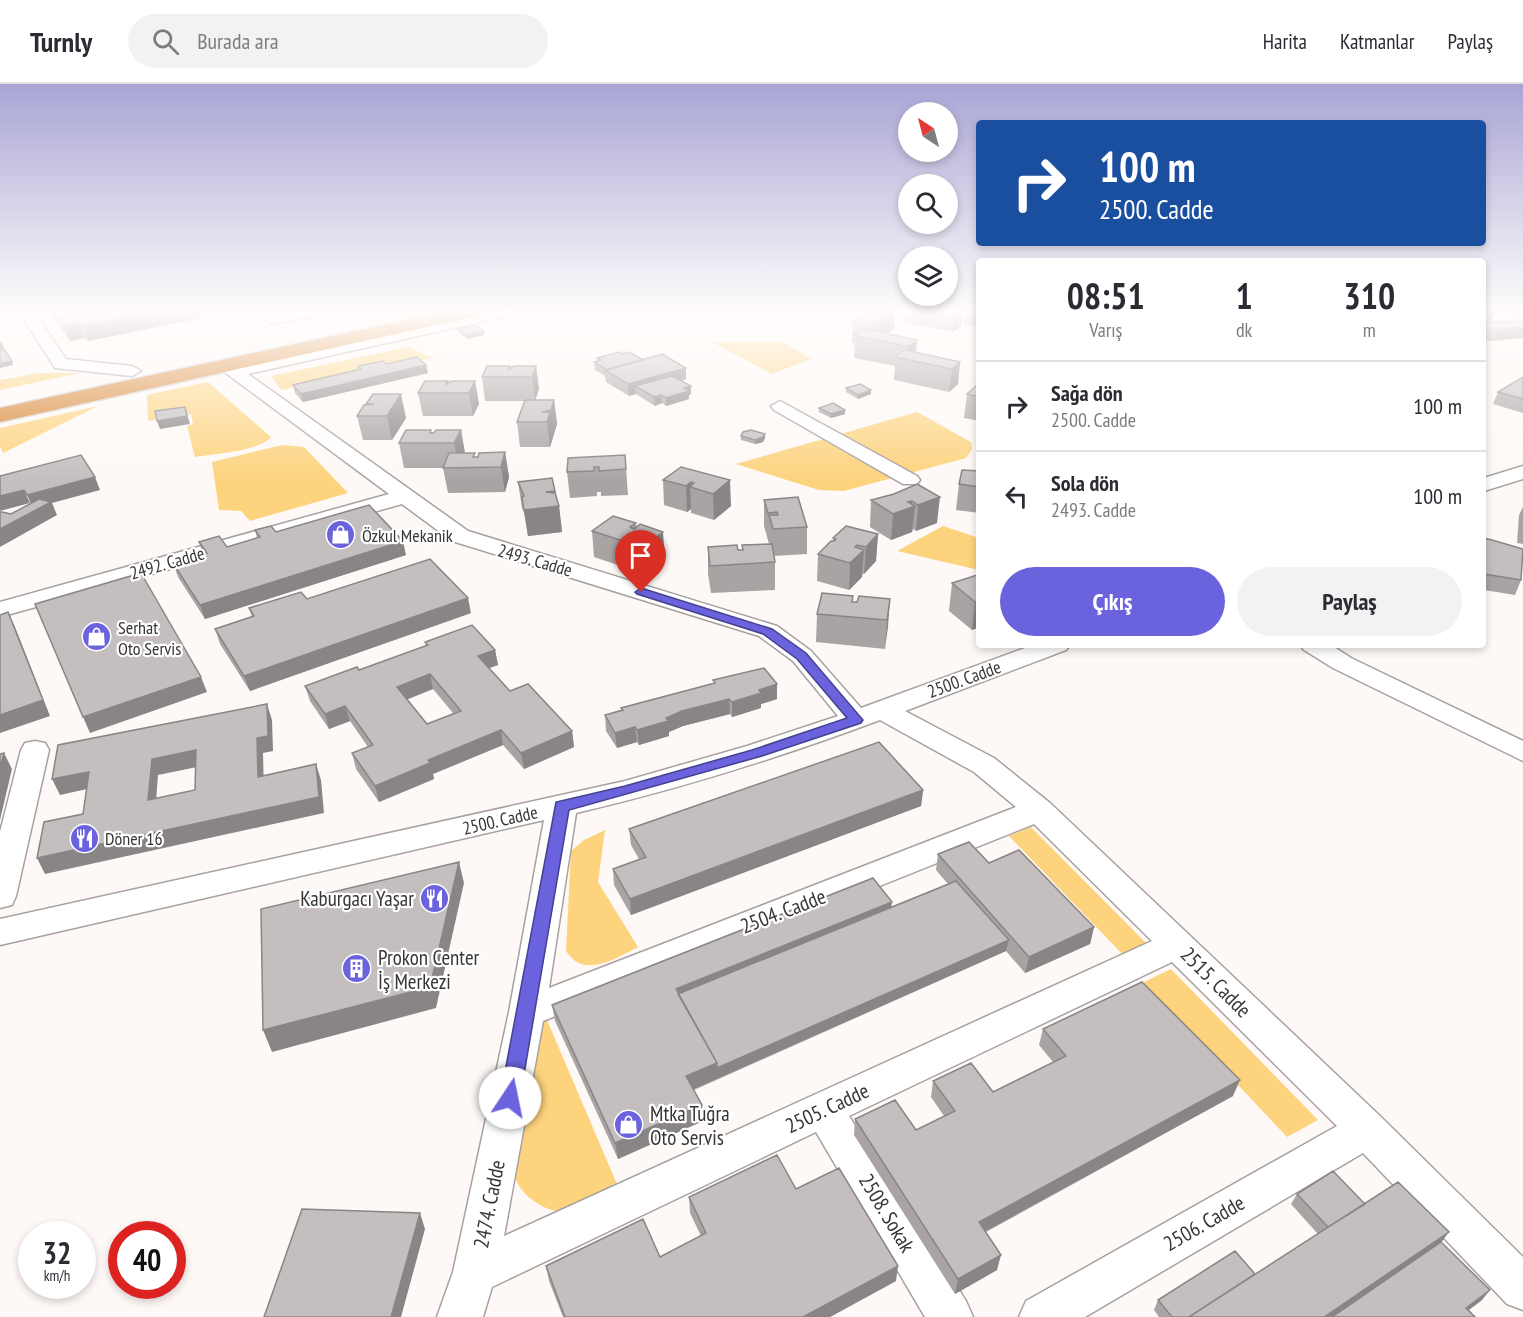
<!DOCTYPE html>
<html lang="tr">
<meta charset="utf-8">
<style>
body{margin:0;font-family:"PT Sans Narrow",sans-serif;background:#f2f2f3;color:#2b2b33;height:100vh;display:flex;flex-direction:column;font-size:22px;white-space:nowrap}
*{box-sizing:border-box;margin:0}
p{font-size:20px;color:#7c7c81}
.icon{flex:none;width:33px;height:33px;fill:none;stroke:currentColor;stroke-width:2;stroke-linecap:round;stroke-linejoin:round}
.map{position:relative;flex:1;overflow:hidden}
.details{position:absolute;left:976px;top:174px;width:510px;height:390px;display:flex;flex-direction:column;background:#fff;border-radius:6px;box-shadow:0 3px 9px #0003}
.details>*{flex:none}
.hud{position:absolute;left:976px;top:36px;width:510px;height:126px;border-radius:6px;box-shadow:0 3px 9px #0003;background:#1a4fa0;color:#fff;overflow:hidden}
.needle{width:39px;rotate:324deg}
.tools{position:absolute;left:898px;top:18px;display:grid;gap:12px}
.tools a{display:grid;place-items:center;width:60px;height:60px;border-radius:50%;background:#fff;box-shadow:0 3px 9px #0003;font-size:30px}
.speed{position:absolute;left:18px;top:1137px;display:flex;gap:12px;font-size:30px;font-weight:700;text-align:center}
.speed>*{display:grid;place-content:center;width:78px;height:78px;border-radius:50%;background:#fff;box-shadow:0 3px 9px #0003;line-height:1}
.speed small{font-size:15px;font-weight:400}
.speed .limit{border:9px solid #d22;background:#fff;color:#111}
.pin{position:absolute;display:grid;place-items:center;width:51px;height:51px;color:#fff;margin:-62px -26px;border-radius:50% 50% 50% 0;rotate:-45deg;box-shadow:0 0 6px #0007}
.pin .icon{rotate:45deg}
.me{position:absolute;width:66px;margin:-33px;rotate:11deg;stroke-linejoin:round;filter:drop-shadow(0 0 4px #0008)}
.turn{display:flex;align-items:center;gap:21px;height:126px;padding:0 24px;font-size:27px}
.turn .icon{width:78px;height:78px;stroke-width:2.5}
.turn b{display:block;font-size:42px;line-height:51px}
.eta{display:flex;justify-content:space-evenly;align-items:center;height:102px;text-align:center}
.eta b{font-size:36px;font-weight:800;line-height:42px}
.button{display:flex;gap:12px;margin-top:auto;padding:12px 24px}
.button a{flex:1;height:69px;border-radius:36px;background:#6a63dd;color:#fff;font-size:24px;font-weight:800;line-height:69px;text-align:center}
.button a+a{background:#f2f2f3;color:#2b2b33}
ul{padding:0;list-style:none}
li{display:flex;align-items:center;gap:18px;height:90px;padding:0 24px;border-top:2px solid #e1e1e2}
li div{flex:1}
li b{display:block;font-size:22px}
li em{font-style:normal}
header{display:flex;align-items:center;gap:36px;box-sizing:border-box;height:84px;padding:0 30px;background:#fff;border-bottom:2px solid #e1e1e2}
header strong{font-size:28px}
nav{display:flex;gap:33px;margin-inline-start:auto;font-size:21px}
.search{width:420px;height:54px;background:#f2f2f3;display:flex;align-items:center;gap:15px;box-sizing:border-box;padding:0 21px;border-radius:33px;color:#7c7c81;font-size:22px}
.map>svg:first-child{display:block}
.green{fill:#fdd37d}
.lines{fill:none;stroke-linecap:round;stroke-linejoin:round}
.minor-casing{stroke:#a7a1a0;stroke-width:3}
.highway-casing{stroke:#d7d7d7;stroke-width:3}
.minor{fill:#fff;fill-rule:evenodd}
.highway{fill:#d88430;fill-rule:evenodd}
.wall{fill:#a9a3a4;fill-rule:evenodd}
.shaded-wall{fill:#898586}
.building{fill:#c4bebf;stroke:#898586;stroke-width:1.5;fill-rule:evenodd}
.route{fill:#6a63dd;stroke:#454090;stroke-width:1.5}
.labels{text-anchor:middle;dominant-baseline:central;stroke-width:4.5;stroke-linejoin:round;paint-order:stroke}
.poi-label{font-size:18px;fill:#383635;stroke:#fff;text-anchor:start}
.street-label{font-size:18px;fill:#383635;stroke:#fff}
.near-poi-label{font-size:21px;fill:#383635;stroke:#fff;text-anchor:start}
.near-street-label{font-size:21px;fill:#383635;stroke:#fff}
</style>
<header>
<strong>Turnly</strong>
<div class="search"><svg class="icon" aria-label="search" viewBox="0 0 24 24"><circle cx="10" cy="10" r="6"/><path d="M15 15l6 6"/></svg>Burada ara</div>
<nav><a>Harita</a><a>Katmanlar</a><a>Paylaş</a></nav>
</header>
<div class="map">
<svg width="1523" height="1233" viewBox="0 0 1523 1233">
<rect width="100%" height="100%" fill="#fef9f7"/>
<path class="green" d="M712 258H783L811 275 772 290Z
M408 263 433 274 281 306 271 292Z
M39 289H81L0 306V296Z
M208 298 271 353C260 367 214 370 195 373L187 342 193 340 191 330 148 337 147 311Z
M98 322 3 369 0 362V344Z
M917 328 971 358 972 365 966 374 844 407 819 406 736 380Z
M282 361 304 363 348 409 250 437 241 427 219 426 212 378Z
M943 442 979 454V486L897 467Z
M1031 743 1149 862 1125 873 1009 752Z
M605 746 598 798 638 863C615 875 583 895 566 867L571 767 584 756Z
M1171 885 1318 1036 1287 1053 1142 899Z
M547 936 619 1105C606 1111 580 1126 566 1128 546 1129 519 1111 515 1092L541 940Z"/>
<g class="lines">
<defs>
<path id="minor" d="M18 226H33L66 275 132 282 141 287 132 292 55 284Z
M297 226H329L321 231 272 240 264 235 266 232Z
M492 226H519L511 231 248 290 468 447 777 542 811 567 861 624 1033 561H1070L1066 566 905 627 994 674 1050 719 1381 1033 1523 1173V1226L1507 1220 1363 1069 1085 1233H1019L1026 1217 1337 1042 1172 878 849 1032 966 1217 973 1233H925L816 1048 492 1203 483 1233H437L453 1188 509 928 544 736 0 861V835L625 697 747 662 838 632 793 577 759 552 452 457 402 420 0 533V518L389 410 215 281 224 276 237 282ZM880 636 974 688 1016 723 549 904 576 729C679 705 781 673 880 636ZM1034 740 1152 857 504 1152 543 937Z
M780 317 917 392 920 396 917 400H903L774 326 771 322Z
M1523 382V395L1484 407V394Z
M1300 561H1331L1351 574 1523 657V677L1333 584 1304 566Z
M35 657 45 659 49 666 16 812 12 821 0 824V748L21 666 25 659Z"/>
<path id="highway" d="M453 226H486L477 232 0 338V324Z"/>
</defs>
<use href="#minor" class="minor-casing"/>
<use href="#highway" class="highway-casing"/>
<use href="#minor" class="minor"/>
<use href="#highway" class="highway"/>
</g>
<path class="wall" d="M49 226H199L201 234 88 257 84 254 70 257Z
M904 226H963L961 242 953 248 903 238Z
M965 226H980V243L964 240Z
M1484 226H1523V234L1495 228 1492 236 1489 238 1519 237 1493 257H1484Z
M853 237 894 245 887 250 917 256 916 268 960 278 958 300 949 308 894 296 895 282 854 274 855 259H852Z
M457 245 484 251 467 255 458 248Z
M623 270 643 276 686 284V295L681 297 691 302V310L689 311V315L666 322 662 319 655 322 636 310 629 312 606 298 605 292 595 286 594 278 597 277V274Z
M387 280 426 281 428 289 303 318 295 309 293 301 359 286 358 282Z
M536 282 539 305 535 316H554L557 340 550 363H520L517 338 525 317H485L482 293 510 285Z
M1523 293V329L1493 320 1498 308Z
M448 297V299L475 297 479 320 473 332H423L418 309Z
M980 303V337L964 334 967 310Z
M846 304 871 306V310L858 315 846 308Z
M373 310 406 334 392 356H363L357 332 366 321V320Z
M819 324 845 330 831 334 819 328Z
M461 346 465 369 475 373 505 368 509 393 505 408 448 409 443 384H404L399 359 432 349Z
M765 350V354L763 358 755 360 741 356V352Z
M625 371 628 411 601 412V408H597V412L570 414 567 388Z
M681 383 731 422 714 436 691 429V425L687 428 664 421 663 396Z
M980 387V429L956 426 959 400Z
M552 394 559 422 562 448 528 452 524 429 522 424 518 398Z
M917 400 937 439 916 447 913 445 912 448 891 456 870 443 871 416 894 410Z
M764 416 807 443V470L774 472 775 478V506L711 509 708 490V463L742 466V461L769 460 764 442Z
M1523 423V460L1517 459 1519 431Z
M636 439V443L665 475 644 490 594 473 592 447Z
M255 446 276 448 406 471 205 535 178 493 173 479 203 470 199 458 227 463 257 454Z
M878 450 876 477 864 490H862V493L849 506 817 497 818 470 833 457V454Z
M1484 454 1521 496 1515 511 1484 506Z
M980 493V543L972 546 949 527 952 499Z
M853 512V518L890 515 885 565 816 558 817 530Z
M307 515 471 529 250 607 220 560 215 545 252 533 249 524Z
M425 558 495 566 498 581 489 584 510 607 572 647 574 663 524 685 503 661 433 690 434 695 379 718 356 685 352 669 368 663 350 637 329 645 310 617 305 602 359 586 426 562ZM433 605 453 629 427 640 407 615Z
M713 596 777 600V615L761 620V624L732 633 730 630 683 642 669 648V652L639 661 637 658 617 664 606 647 605 631 621 626V624L714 599Z
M923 706 921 722 631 831 614 801 613 785 639 775 631 761 629 745Z
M938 770 989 779 1094 843 1090 860 1025 889 1006 867 694 1006 702 1021 703 1037 618 1075 555 937 552 921 891 823 948 800 936 786Z
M1043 945 1233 1012 986 1148 997 1186 955 1210 854 1051 855 1035 916 1046 944 1032 931 1013 933 997 993 1008 1053 978 1039 961Z
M796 1105 896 1197 830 1233H563L549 1197 546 1182 660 1173 701 1152 690 1129 689 1113Z
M1297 1110 1365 1120 1441 1158 1482 1216 1469 1226 1475 1233H1159L1154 1226 1158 1216 1255 1190 1318 1150 1291 1120Z"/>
<path class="shaded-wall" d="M165 226H199L201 234 88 257 83 242Z
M892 226H895L894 245 887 250 870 255 871 241Z
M957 226H963L961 242 953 248 955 227Z
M1496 226 1492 236 1484 242V239L1486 233Z
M78 239 84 254 70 257 64 243Z
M1523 243V254L1493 257 1498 246Z
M484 247V251L467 255 466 251Z
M917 256 915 277 907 275 908 263Z
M0 257H1L6 268 0 270Z
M12 277 13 281 0 284V280Z
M960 278 958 300 949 308 952 285Z
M426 281 428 289 303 318 301 310Z
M536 282 539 305 535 317 532 293Z
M686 284V295L645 308 635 302 636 310 629 312 628 300Z
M475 297 479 320 473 332 469 309Z
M691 302V310L689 311V315L666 322V314L684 304Z
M871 306V310L858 315V311Z
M401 310 406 334 392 356 387 332Z
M661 311 662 319 655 322 654 313Z
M554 316 557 340 550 363 547 338 542 328Z
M185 323 190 340 160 345 157 337Z
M845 326V330L831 334V330Z
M461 346 465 370 459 384 454 359Z
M765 350V354L763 358 755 360V356Z
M505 368 509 393 505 408 501 383Z
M95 393 100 406 52 419 57 431 0 463V445L33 424 27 411Z
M730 396 731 422 714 436 713 410Z
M691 398V404L690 403 691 425 687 428 686 402Z
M24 406 30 419 0 427V412Z
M555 407 557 422H559L562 448 528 452 524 426 546 408Z
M940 413 937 439 916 447 918 421Z
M912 417V423L915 422 912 448 891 456 893 430 908 418Z
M663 448 665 475 644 490 642 463Z
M878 450 876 477 864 490 866 463Z
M403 457 406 471 205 535 200 521Z
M857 461 856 473 864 466 862 493 849 506 850 479 855 463Z
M468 514 471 529 250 607 244 592Z
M890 515 888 543 885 565 887 536Z
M980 516V543L972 546 975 518Z
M8 528 15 543 50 632 0 649V631Z
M495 566 498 581 481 587 478 572Z
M430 590 433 605 401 618 397 603Z
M201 593 207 608 90 649 83 633Z
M777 600V615L761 620V624L732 633V618L759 606Z
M729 615 730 630 683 642 669 648V652L639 661 637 646 682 627Z
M267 620 272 636 273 667 263 669 264 708 258 693 257 654Z
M345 622 350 637 329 645 325 630Z
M635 643 637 658 617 664 615 649Z
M501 646 503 661 433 690 434 695 379 718 375 702 428 676Z
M572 647 574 663 524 685 521 669Z
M196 666 202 682 158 691 155 731 148 716 152 675Z
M4 669 12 685 0 736V684Z
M316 680 321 696 324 729 45 790 37 774Z
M89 688 96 703 60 711 52 695Z
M923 706 921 722 631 831 630 815Z
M459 778 464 799 436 924 272 968 263 946Z
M892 818 890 834 681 920 676 905Z
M1094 843 1090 860 1025 889 1029 873Z
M1009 856 1006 867 687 1008 686 992Z
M1240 996 1233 1012 975 1153 979 1138Z
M702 1021 703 1037 618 1075 615 1059Z
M420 1129 425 1145 401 1233H391Z
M1449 1148 1434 1168 1340 1233H1324Z
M1001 1171 997 1186 955 1210 958 1195Z
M898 1182 896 1197 830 1233H803Z
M1490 1206 1482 1216 1459 1233 1466 1224Z"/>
<path class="building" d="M53 226H165L83 242 78 239 64 243Z
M869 226H892L885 231H889L871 241 853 237Z
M1484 226H1495L1486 233 1484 232Z
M1519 237 1523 238V243L1498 246 1484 245V239Z
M475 241 484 247 466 251 457 245Z
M865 245 917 256 908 263 855 251Z
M4 265 12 277 0 280V266Z
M905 266 960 278 952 285 895 273Z
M619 268 623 270 630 268 643 276 607 286 594 278 601 276 597 274Z
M662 270 686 284 628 300 605 286Z
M417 273 426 281 301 310 293 301 361 285 358 282 383 277 387 280Z
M487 282H510L509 285 514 282H536L532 293H482Z
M672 292 691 302 684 304 689 307 666 314 661 311 654 313 635 302Z
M1523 293V315L1498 308Z
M425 297H448L446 300 452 297H475L469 309H418Z
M860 300 871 306 858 311 846 304Z
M976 302 980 303V313L967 310Z
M373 310H401L387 332H357L364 321 374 320H366Z
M525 316H554L551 326 542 328H550L547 338H517Z
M833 319 845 326 831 330 819 324Z
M185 323 187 332 157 337 155 327Z
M406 346H431L430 349H434L436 346H461L454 359H399Z
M751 346 765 350 763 353 755 356 741 352 743 348Z
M505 368 501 383 443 384 449 369H475L473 373H478L479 369Z
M81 371 95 393 27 411 24 406 0 412V392Z
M625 371 626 385 599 387V383H594V387L567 388 568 374Z
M681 383 730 396 713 410 690 403 694 399 691 398 686 402 663 396Z
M962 386 980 387V403L959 400Z
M552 394 555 407 546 408 555 409 559 422 524 426 522 413 524 412 518 398Z
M917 400 940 413 918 421 912 417 908 418 915 422 893 430 871 416 894 410Z
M798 413 807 443 773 445 769 431H778L777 428 768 429 764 416Z
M39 415 51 418 0 445V428H2L11 430Z
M369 421 403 457 200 521 173 479 207 469 199 458 219 452 227 463 260 453 255 446 271 442 276 448Z
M613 432 636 439 630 443 634 445 640 440 663 448 642 463 592 447Z
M846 442 878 450 866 463 857 461 855 463 864 466 850 479 818 470 831 457H834L836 455 833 454Z
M1484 454 1492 456 1523 465 1521 496 1484 490Z
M772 460 775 478 710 482 708 463 737 461 738 466H743L742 461Z
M430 475 468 514 244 592 215 545 254 532 249 524 301 508 307 515Z
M141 489 201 593 83 633 35 520Z
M977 491 980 493V516L975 518 952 499Z
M822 509 853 512 852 518H857L859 512 890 515 887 536 817 530Z
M8 528 43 616 0 631V531Z
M472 541 495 566 478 572 510 607 528 600 572 647 521 669 501 646 428 676 430 679 375 702 352 669 373 661 345 622 325 630 305 602 357 583 359 586 428 561 425 558ZM430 590 461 627 427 640 397 603Z
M764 584 777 600 759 606 761 609 732 618 729 615 682 627 666 634 668 637 637 646 635 643 615 649 605 631 623 626 621 624 715 599 713 596Z
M267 620 268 652 257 654 258 693 316 680 319 713 37 774 44 738 83 730 89 688 52 695 58 661ZM196 666 195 706 148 716 152 675Z
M879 658 923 706 630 815 613 785 646 773 629 745Z
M4 669 0 684V670Z
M969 758 989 779 1019 766 1094 843 1029 873 938 770Z
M459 778 430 903 263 946 261 825Z
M873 794 892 818 676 905 717 979 686 992 702 1021 615 1059 552 921Z
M956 797 1009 856 717 984V979L678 910Z
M1142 898 1240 996 979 1138 1001 1171 958 1195 855 1035 895 1016 916 1046 955 1027 933 997 971 979 993 1008 1066 972 1043 945Z
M777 1071 796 1105 839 1084 898 1182 803 1233H565L546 1182 643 1135 660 1173 706 1149 689 1113Z
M1333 1087 1365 1120 1328 1143 1297 1110Z
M1398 1098 1449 1148 1324 1233H1189Z
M302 1125 420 1129 391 1233H264Z
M1441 1158 1490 1206 1466 1224 1475 1233H1332Z
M1235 1167 1255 1190 1189 1233H1172L1158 1216Z"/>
<linearGradient id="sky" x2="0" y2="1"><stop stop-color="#a8a5d5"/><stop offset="0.57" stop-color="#fffcfb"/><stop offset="1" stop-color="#fffcfb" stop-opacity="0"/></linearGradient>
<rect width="1523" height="398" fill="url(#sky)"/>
<path class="route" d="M641 504 772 545 806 569 863 636 861 639 762 672 569 726 520 1014 517 1021 510 1023 503 1021 500 1014 556 718 625 702 752 666 847 634 797 575 763 550 637 510 635 508Z"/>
<defs>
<symbol id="shop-disc" viewBox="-11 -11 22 22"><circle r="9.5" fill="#6a63dd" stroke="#fff"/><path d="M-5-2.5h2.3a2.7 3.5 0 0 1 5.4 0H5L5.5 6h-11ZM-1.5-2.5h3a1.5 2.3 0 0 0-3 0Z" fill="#fff"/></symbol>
<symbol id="restaurant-disc" viewBox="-11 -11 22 22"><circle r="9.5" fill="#6a63dd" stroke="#fff"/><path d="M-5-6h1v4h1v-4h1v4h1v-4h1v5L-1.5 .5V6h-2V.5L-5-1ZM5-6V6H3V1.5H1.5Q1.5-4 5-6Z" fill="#fff"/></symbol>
<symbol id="building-disc" viewBox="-11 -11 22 22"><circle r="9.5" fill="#6a63dd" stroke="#fff"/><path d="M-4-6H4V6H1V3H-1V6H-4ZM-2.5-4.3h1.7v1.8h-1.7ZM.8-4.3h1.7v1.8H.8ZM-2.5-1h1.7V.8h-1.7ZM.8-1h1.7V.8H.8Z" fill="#fff"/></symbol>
</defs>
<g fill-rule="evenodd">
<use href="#shop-disc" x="324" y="434" width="33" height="33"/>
<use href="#shop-disc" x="80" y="536" width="33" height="33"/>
<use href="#restaurant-disc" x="68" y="738" width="33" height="33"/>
<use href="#restaurant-disc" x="418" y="798" width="33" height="33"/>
<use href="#building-disc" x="340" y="868" width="33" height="33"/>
<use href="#shop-disc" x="612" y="1024" width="33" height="33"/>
</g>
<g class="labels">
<g class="poi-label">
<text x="362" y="451">Özkul Mekanik</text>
<text x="118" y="543">Serhat<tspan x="118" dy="21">Oto Servis</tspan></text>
<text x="105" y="754">Döner 16</text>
</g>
<g class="street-label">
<text transform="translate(535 476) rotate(16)">2493. Cadde</text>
<text transform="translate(167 479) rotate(-16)">2492. Cadde</text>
<text transform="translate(964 595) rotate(-20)">2500. Cadde</text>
<text transform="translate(500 736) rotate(-13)">2500. Cadde</text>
</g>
<g class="near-poi-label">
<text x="414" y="814" text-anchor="end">Kaburgacı Yaşar</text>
<text x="378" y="873">Prokon Center<tspan x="378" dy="24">İş Merkezi</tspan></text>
<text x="650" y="1029">Mtka Tuğra<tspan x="650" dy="24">Oto Servis</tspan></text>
</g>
<g class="near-street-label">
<text transform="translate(783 827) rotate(-21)">2504. Cadde</text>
<text transform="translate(1216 898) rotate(45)">2515. Cadde</text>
<text transform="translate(827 1024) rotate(-25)">2505. Cadde</text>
<text transform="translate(489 1120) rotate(-79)">2474. Cadde</text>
<text transform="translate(887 1129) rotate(59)">2508. Sokak</text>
<text transform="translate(1204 1139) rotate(-30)">2506. Cadde</text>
</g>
</g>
</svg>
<div class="tools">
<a><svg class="needle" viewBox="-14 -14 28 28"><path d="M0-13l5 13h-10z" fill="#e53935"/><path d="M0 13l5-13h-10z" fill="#7c7c81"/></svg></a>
<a><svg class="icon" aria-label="search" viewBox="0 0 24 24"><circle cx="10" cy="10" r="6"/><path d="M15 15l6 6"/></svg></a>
<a><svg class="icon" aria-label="layers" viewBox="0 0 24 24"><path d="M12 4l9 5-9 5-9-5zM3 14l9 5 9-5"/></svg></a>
</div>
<div class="speed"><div>32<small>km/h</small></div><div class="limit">40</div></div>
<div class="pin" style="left:641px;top:508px;background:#d93025"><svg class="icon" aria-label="arrive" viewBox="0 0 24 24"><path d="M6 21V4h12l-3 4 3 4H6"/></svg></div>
<svg class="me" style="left:510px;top:1014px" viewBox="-20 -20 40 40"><circle r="19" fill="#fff"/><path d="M0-13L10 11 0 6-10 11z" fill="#6a63dd"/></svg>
<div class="hud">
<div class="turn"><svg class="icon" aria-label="right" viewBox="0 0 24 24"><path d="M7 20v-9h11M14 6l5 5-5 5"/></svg><div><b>100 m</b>2500. Cadde</div></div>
</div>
<section class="details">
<div class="eta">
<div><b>08:51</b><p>Varış</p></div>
<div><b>1</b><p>dk</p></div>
<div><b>310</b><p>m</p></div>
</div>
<ul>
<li><svg class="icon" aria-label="right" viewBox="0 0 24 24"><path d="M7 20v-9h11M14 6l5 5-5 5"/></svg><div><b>Sağa dön</b><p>2500. Cadde</p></div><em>100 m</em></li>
<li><svg class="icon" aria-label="left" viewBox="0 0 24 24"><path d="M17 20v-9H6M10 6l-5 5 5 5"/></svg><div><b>Sola dön</b><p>2493. Cadde</p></div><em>100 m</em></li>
</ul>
<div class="button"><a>Çıkış</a><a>Paylaş</a></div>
</section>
</div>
